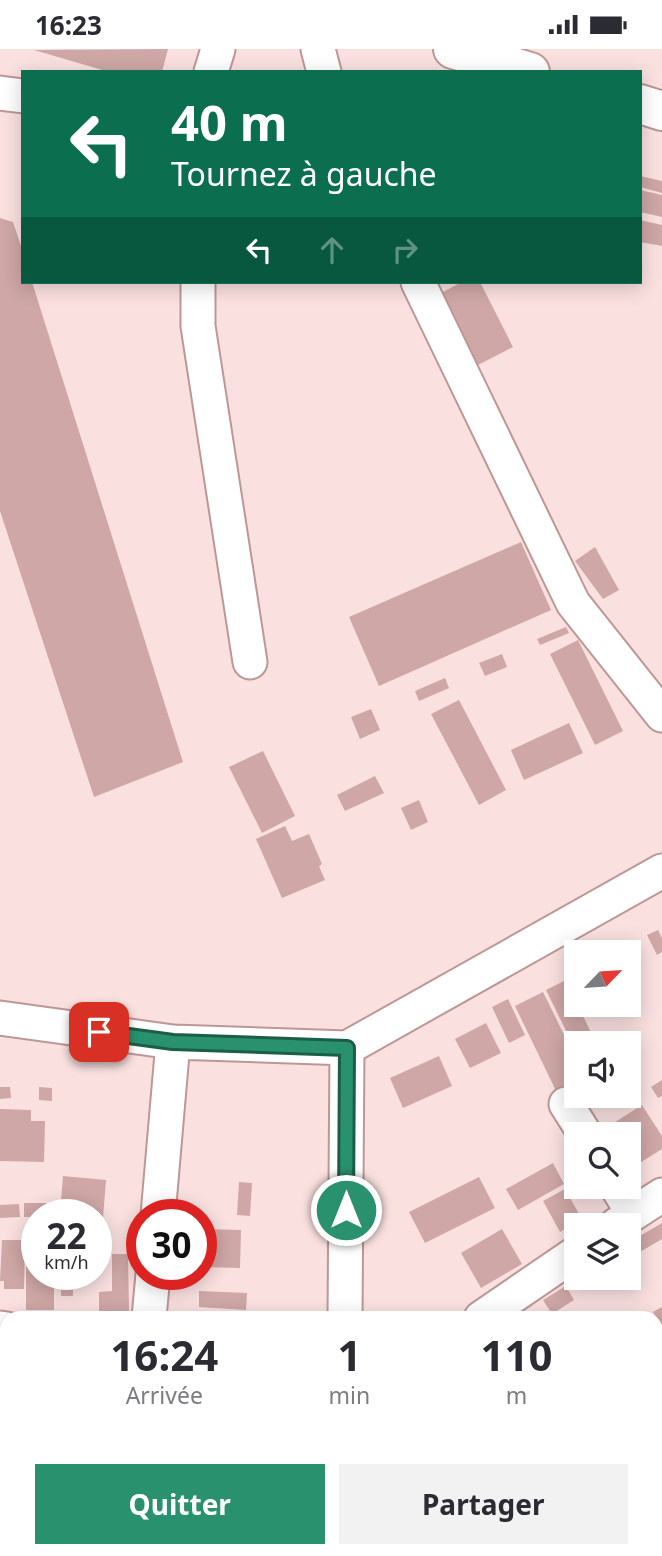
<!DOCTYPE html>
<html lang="fr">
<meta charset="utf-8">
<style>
body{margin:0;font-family:"Noto Sans",sans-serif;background:#f2f2f3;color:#2b2b33;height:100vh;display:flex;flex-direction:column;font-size:26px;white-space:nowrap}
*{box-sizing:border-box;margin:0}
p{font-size:23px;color:#7c7c81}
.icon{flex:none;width:38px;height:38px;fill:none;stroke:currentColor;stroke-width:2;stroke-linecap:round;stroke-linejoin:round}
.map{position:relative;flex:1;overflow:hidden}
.sheet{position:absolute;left:0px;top:1262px;width:663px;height:247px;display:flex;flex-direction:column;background:#fff;border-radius:21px 21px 0 0;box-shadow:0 4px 18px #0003}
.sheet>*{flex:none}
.guide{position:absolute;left:21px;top:21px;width:621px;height:214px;border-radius:0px;box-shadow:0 4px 18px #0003;background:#0b6e4f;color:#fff;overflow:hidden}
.needle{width:46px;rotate:65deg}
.controls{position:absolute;left:564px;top:891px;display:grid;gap:14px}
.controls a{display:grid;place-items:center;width:77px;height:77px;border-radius:0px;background:#fff;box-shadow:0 4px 18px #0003;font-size:35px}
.speed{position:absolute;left:21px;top:1150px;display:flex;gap:14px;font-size:35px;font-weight:700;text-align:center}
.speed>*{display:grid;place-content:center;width:91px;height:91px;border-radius:50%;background:#fff;box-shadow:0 4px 18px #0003;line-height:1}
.speed small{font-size:18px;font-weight:400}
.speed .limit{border:10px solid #d22;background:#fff;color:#111}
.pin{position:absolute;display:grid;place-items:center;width:60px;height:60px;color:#fff;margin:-30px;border-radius:14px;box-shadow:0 4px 10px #0006}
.me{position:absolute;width:77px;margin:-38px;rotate:0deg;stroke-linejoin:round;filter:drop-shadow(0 0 5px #0008)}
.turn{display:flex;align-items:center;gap:24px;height:147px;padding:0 35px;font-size:32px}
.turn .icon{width:91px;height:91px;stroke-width:2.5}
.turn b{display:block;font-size:49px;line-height:60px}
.lanes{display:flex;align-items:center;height:66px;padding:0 35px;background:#0003;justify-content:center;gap:35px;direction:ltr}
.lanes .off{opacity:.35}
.eta{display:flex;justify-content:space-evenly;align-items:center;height:119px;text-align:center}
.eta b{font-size:42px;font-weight:700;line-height:49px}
.action{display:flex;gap:14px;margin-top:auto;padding:14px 35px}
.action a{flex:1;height:80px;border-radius:0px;background:#2a916e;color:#fff;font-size:28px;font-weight:700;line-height:80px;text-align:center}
.action a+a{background:#f2f2f3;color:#2b2b33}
.status{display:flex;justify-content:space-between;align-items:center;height:49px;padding:0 35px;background:#fff;direction:ltr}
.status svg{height:19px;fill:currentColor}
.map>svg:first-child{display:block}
.building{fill:#cea7a6}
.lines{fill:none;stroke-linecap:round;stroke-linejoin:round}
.minor-casing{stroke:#bd9796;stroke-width:37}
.major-casing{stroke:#bd9796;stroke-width:42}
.minor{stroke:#fff;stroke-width:33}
.major{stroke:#fff;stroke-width:38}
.route-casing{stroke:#1b5e48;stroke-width:18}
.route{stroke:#2a916e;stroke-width:12}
</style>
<div class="status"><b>16:23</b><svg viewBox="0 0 49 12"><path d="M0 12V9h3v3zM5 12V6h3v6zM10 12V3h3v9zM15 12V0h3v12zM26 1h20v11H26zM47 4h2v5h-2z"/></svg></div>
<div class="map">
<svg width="662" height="1507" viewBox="0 0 662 1507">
<rect width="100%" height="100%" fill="#fae1e0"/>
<path class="building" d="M168 0 162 23H109L34 1Z
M640 127 662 132V144L640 138Z
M640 141 662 146V168L640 163Z
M0 169 13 173 23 203V233H32L183 713 94 748 0 462Z
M640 171 662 176V197L640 193Z
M462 233H480L513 298 478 316 441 244Z
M521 493 551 561 379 637 349 568Z
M595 498 619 541 603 550 575 512Z
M566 578 569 584 540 596 537 590Z
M578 591 623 682 595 696 550 605Z
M502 605 507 618 485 627 479 614Z
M445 629 449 639 419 652 415 642Z
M459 651 506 741 479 756 431 665Z
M371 660 380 681 360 690 351 668Z
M569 674 583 704 524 731 511 701Z
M263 702 295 767 262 784 229 718Z
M375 727 384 744 345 762 337 746Z
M419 751 428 773 411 781 401 759Z
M285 777 292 792 309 785 322 815 319 817 325 831 282 849 256 790Z
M658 881 662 889V903L657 906 647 886Z
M566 931 596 994H576V1002L546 941Z
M543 943 576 1010V1037L558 1046 515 957Z
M508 950 525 986 509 994 492 958Z
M486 974 501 1004 470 1019 455 990Z
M439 1007 452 1037 403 1059 390 1029Z
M662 1031V1047L658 1049 651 1038Z
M0 1038H10L11 1049 0 1050Z
M39 1038 52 1039V1052L39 1051Z
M642 1056 662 1087V1100L630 1120 628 1085H607L604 1080Z
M0 1060 31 1061V1072H45L44 1113 0 1112Z
M553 1114 564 1135 518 1161 506 1140Z
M63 1127 106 1131 103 1169 96 1168V1166L60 1165Z
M479 1128 495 1159 425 1194 409 1163Z
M239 1133 252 1134 250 1167 237 1166Z
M565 1140 582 1170 560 1183 543 1152Z
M24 1154H46L45 1166H37V1168H24Z
M19 1155 20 1168 0 1169V1156Z
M662 1174V1190L628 1210V1194Z
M201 1180 241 1181 240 1219 201 1218Z
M502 1180 522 1215 481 1239 461 1204Z
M2 1191H25L24 1240H4V1232H0Z
M26 1194H37V1225H54V1261H26Z
M112 1205H128L129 1262H99V1243L112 1242Z
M61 1225H73V1247H61Z
M566 1237 574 1251 552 1265 543 1251Z
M199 1242 247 1244 246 1261 199 1258Z
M662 1258V1277L653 1263Z
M656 1443 662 1452V1507H643L640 1502H656Z
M212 1502H236V1507H213Z
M255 1502H289V1507H255Z
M443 1502H516V1507H443Z
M559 1502H577L580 1507H559Z"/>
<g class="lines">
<defs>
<path id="minor" d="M318 0 324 23
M211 23 218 0
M0 44 23 47
M198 233V277L250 613
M418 233 573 554 662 666
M0 969 173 993 347 999 662 822
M566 1055 585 1085
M617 1138 633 1164
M158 1166 173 993
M616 1176 662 1146
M149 1269 153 1225
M345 1269 347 999
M481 1269 576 1204
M0 1279 7 1280
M656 1302 662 1303
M656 1397 662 1391
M151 1502V1507
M352 1502 353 1507
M622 1502 627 1507"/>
<path id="major" d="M453 0 530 23
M640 55 662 62"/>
</defs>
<use href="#minor" class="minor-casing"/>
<use href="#major" class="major-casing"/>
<use href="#minor" class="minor"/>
<use href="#major" class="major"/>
</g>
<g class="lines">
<defs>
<path id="route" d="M99 983 173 993 347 999 346 1161"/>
</defs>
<use href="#route" class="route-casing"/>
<use href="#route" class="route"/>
</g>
</svg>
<div class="controls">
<a><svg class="needle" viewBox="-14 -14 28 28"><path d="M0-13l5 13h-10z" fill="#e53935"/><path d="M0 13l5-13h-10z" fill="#7c7c81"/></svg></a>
<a><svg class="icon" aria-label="sound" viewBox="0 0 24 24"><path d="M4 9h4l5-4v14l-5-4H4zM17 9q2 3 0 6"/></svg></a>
<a><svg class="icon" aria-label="search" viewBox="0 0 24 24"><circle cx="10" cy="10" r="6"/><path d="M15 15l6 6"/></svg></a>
<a><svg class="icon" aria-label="layers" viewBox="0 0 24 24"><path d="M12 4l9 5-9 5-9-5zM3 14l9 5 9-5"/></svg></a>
</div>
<div class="speed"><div>22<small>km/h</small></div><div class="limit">30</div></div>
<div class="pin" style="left:99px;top:983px;background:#d93025"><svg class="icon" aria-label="arrive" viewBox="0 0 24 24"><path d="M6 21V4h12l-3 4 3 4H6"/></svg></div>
<svg class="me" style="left:346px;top:1161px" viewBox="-20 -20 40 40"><circle r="17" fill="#2a916e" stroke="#fff" stroke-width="3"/><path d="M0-11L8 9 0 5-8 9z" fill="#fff"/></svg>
<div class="guide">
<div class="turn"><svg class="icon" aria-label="left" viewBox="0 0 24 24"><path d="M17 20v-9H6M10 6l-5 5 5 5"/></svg><div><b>40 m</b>Tournez à gauche</div></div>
<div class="lanes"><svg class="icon" aria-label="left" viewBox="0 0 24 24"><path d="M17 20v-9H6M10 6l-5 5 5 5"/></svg><svg class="icon off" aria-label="ahead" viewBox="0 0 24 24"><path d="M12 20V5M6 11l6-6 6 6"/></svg><svg class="icon off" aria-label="right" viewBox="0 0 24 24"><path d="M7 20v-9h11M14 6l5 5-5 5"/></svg></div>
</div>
<section class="sheet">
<div class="eta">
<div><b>16:24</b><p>Arrivée</p></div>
<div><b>1</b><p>min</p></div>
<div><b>110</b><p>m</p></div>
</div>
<div class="action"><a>Quitter</a><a>Partager</a></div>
</section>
</div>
